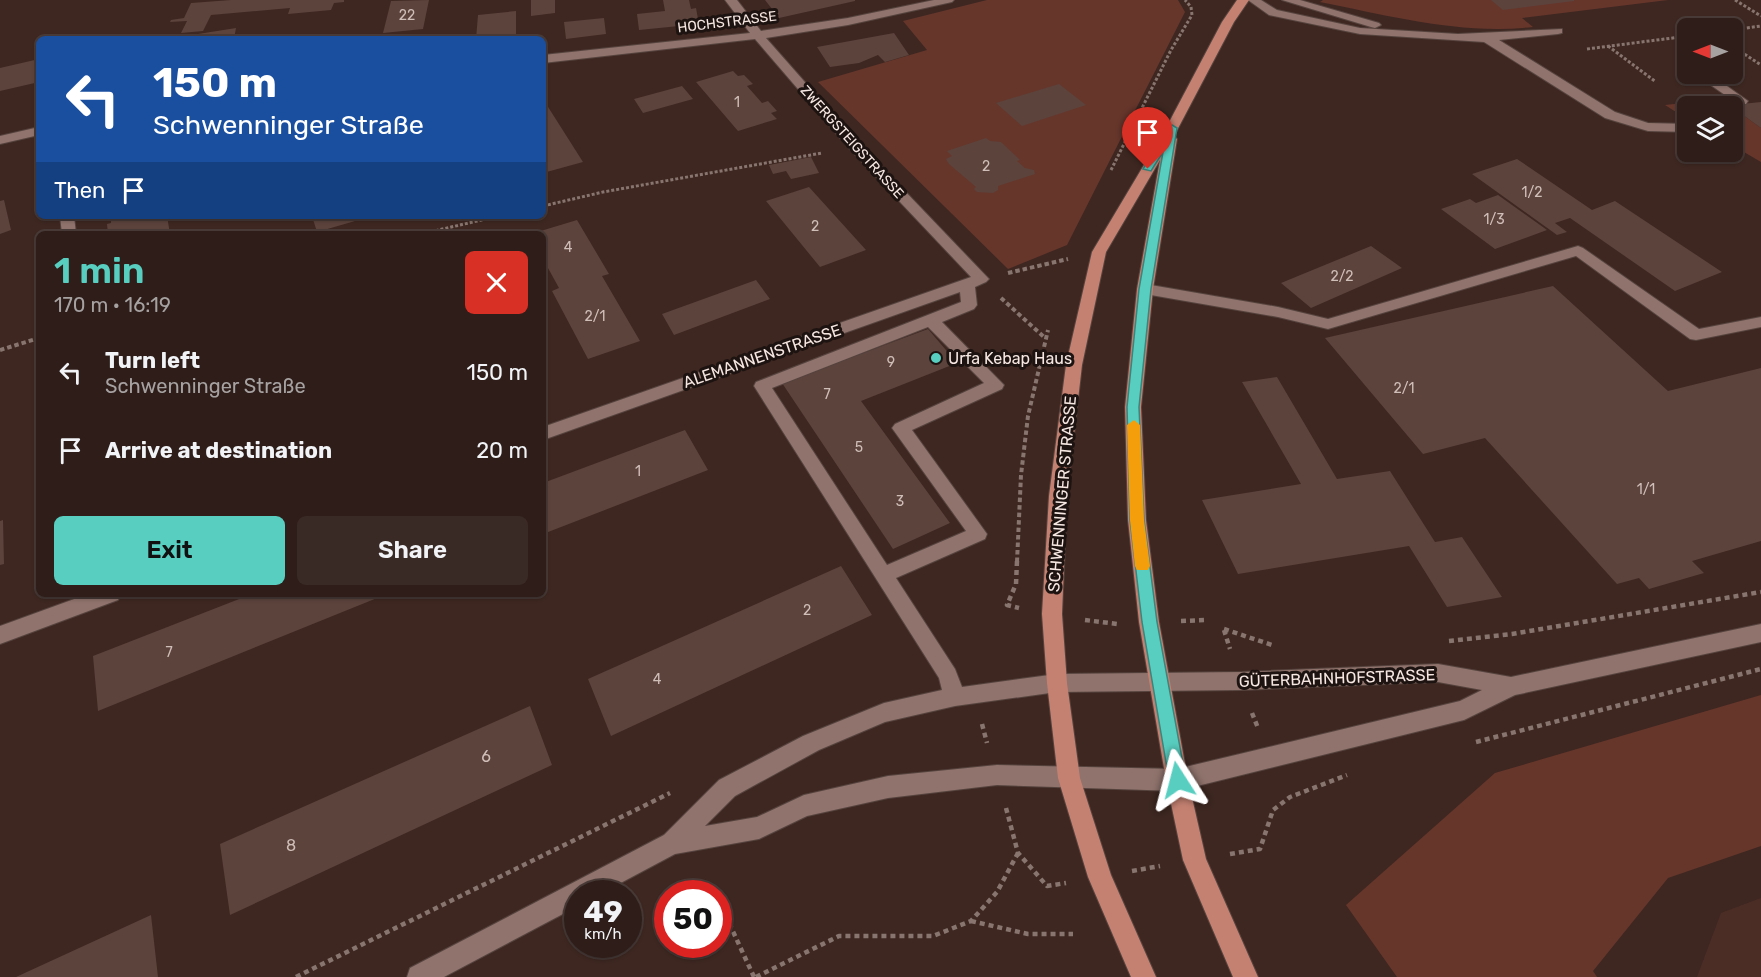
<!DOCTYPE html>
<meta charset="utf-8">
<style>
body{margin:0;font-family:Rubik,sans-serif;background:#3a2a26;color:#f1f3f6;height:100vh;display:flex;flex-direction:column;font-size:22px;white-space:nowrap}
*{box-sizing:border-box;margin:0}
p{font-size:20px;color:#a7a2a2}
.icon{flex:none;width:33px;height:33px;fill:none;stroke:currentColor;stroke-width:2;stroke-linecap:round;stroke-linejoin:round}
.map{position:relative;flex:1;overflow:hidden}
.drawer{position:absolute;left:36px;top:231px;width:510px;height:366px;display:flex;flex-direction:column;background:#2e1d19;border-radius:9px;box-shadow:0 2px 4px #0004,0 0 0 2px #493b38}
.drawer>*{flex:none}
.banner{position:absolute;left:36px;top:36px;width:510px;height:183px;border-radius:9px;box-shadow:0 2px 4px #0004,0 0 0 2px #493b38;background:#1a4fa0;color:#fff;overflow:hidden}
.needle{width:39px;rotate:270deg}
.tools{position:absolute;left:1677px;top:18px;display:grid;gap:12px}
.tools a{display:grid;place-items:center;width:66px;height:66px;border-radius:9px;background:#2e1d19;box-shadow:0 2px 4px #0004,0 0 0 2px #493b38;font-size:30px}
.speed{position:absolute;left:564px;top:880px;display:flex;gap:12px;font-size:30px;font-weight:700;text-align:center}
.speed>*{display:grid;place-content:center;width:78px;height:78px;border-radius:50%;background:#2e1d19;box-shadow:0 2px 4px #0004,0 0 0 2px #493b38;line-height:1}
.speed small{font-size:15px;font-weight:400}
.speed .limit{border:9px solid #d22;background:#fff;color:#111}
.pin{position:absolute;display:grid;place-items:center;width:51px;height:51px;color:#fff;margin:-62px -26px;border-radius:50% 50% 50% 0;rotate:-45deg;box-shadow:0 0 6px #0007}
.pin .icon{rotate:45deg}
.me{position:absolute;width:66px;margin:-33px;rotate:351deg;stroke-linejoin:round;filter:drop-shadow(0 0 4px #0008)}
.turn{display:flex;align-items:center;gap:21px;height:126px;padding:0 18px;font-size:27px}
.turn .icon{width:78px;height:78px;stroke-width:2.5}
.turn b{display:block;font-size:42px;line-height:51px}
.then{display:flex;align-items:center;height:57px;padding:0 18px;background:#0003;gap:12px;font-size:22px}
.round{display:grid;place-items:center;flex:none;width:63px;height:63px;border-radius:9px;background:#3a2a26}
.overview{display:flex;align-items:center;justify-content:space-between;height:102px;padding:0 18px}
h1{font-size:36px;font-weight:600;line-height:45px;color:#58cec0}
.cta{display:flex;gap:12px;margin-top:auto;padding:12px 18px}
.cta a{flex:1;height:69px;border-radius:9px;background:#58cec0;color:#111;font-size:24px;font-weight:600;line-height:69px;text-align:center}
.cta a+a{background:#3a2a26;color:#f1f3f6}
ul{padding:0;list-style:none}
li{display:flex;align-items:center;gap:18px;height:78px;padding:0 18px}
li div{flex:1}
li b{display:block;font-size:22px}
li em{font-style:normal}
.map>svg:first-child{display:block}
.built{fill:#4b2d26}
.green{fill:#66362b}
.building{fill:#5c433c}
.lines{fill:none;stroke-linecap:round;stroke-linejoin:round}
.minor-casing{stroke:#56433e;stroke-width:2}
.major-casing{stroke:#56433e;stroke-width:2}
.path-far2{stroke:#88756f;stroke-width:3;stroke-dasharray:3 2;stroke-linecap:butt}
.path-far1{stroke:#88756f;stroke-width:4;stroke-dasharray:4.5 3;stroke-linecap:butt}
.path{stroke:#88756f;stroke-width:4.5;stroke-dasharray:5 4;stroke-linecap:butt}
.minor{fill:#8f736c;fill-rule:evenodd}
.major{fill:#c48171;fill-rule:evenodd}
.route{fill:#58cec0;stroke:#39867d;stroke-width:1.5}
.slow{fill:#f59e0b}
.poi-dot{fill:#58cec0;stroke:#1d1310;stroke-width:2}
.labels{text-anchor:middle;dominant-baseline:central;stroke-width:6;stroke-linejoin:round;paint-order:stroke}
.number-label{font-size:14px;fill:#d0beb8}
.far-street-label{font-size:14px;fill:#f6e7e2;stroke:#1d1310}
.street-label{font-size:16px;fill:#f6e7e2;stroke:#1d1310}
.poi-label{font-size:16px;fill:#f6e7e2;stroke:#1d1310;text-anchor:start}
.near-number-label{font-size:16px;fill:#d0beb8}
</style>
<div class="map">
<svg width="1761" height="977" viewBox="0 0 1761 977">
<rect width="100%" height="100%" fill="#3e2721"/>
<path class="built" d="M1761 898V977H1697L1721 913Z"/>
<path class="green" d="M987 0H1178L1185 12 1067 245 1008 269 818 82 927 50 903 21Z
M1323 0H1668L1522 18 1533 27C1460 35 1391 16 1320 2Z
M1721 99 1732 106H1688L1687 119 1665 105Z
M1732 107 1761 128V162L1732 145Z
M1761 695V846L1668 878 1593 971 1597 977H1397L1346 905 1495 773Z"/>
<path class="building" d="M231 0H344V2L334 3 331 10 288 14 290 8 211 15 203 31 181 33 187 21 170 22 171 20 184 18 191 3Z
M429 0 423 29 383 33 391 1Z
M531 0H555V13L531 16Z
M663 0H689L691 9 696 8 699 24 639 30 637 14 665 11Z
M765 0H855V1L779 18Z
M1491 0H1574V1L1503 10Z
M516 11V39H476L478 15Z
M604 18 606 34 566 39 564 22Z
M236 28 234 39H197L198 34Z
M894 33 909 55 885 62 878 55 859 63 830 67 817 47Z
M328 34 327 39H298V37Z
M39 59V82L0 91V68Z
M733 71 738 76 744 75 753 84 747 86 762 103 768 101 777 111 771 113 777 119 738 131 696 82Z
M1059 84 1086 105 1022 126 996 103Z
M682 86 693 99 643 113 634 99Z
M543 99 583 162 543 173Z
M1761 102V128L1732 107V105Z
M986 138 990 141 1001 142 1020 160 1017 161 1025 168 1034 170 1035 174 998 186V190L993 193 977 192 974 189 976 187 949 164 946 159 952 156 947 151Z
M811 157 819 173 791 179 786 171 773 174 769 165Z
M1517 159 1592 210 1615 201 1722 272 1675 291 1570 218 1555 223 1567 232 1557 235 1472 174Z
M809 187 866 250 820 267 766 201Z
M1498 195 1547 230 1495 249 1441 209 1470 199 1476 203Z
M4 200 11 230 0 234V201Z
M111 216H167L170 234H108L107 224 111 223Z
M312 216H369V217L317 232Z
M577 220 609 274 602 276 640 341 588 359 552 291 559 288 543 259V234L534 233Z
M1371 246 1402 268 1311 308 1281 283Z
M756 280 770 299 674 335 662 314Z
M1553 286 1668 391 1761 368V541L1692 561 1704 573 1649 589 1639 578 1617 584 1485 438 1423 454 1325 338Z
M928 329 957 363 861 401 950 523 893 549 782 383Z
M1277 377 1337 479 1390 471 1435 542 1462 537 1502 597 1447 607 1409 546 1238 574 1202 500 1301 484 1242 382Z
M685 430 708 470 543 534V483Z
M3 520 4 564 0 565V521Z
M841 566 872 615 611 736 588 679Z
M252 594H387L98 711 93 656Z
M530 706 552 765 230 915 220 844Z
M151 915 158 977H16Z"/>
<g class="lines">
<defs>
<path id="minor" d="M725 0H737L761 31 848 18 934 0H954L952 2 848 25 766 38 856 140 989 279 986 282 975 287 977 305 974 309 942 322 1004 385 1002 389 912 430 987 534 985 539 896 578 955 669 962 687 1057 674 1242 672 1438 664 1511 677 1761 624V642L1515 695 1464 720 1177 791 997 785 888 798 807 816 759 839 675 854 600 894H578V906L444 977H407L410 968 664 835 719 780 803 736 884 703 942 690 939 678 754 386 756 382 961 302 960 292 543 440V427L971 277 847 146 755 39 543 63V55L750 33ZM928 327 984 383 895 424 892 428 966 531 887 565 772 388ZM1438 682 1482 690 1460 701 1177 769 997 765 888 776 804 795 757 817 705 826 735 796 819 750 885 722 955 706 1057 692 1242 690Z
M1248 0H1261L1277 10 1360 28 1458 34 1562 29V33L1558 34 1499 40 1615 112 1648 123 1688 124V132L1648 131 1605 118 1484 42 1360 34 1269 15Z
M1282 0H1300L1379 23 1381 25 1375 28 1371 27Z
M1702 74H1710L1748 101 1746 104H1738L1702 79Z
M39 127V135L0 144V136Z
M60 216H74L76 234H62Z
M1578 246 1583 248 1699 329 1761 317V327L1696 340 1690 339 1576 256 1328 329 1278 317 1145 294 1137 289 1145 284 1278 307 1328 319Z
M88 594H121L118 600 0 644V626Z"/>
<path id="major" d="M1237 0H1249L1234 22 1174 136 1177 139 1153 289 1141 407 1146 520 1159 622 1188 780 1206 859 1258 977H1233L1183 860 1166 780 1139 622 1128 520 1125 407 1137 289 1160 160 1106 252 1082 365 1067 496 1062 614 1067 683 1080 778 1111 875 1156 977H1131L1088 877 1058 778 1047 683 1042 614 1049 496 1066 365 1092 252 1166 128 1222 22Z"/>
</defs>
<use href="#minor" class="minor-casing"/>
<use href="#major" class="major-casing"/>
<path class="path-far2" d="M1735 0 1761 16
M1732 30 1761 26
M1608 46 1656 82
M1732 46 1761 65
M1587 49 1688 36
M1111 170 1171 50 1192 15 1191 7 1185 0
M543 206 603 192 822 153
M421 234 499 216"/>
<path class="path-far1" d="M1008 273 1068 259
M1001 298 1045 338
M0 350 39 338
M1017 562 1021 475 1028 416 1048 330"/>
<path class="path" d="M1017 561 1016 584 1007 605 1019 608
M1085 620 1117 624
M1181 621 1207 620
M1224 629 1275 646
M1224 630 1230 649
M1449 641 1512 634 1761 592
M1252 713 1258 728
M982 724 987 743
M1476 742 1761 669
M1006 808 1018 853 1047 886 1066 883
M1230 854 1260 849 1273 810 1290 797 1347 775
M1132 871 1160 866
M715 890 716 894
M718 899 754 977
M971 921 1028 934H1073
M296 977 670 793
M756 977 839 936H933L971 921 997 892 1018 853"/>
<use href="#minor" class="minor"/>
<use href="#major" class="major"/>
</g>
<path class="route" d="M1172 125 1177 128 1151 289 1139 407 1144 520 1157 622 1186 780 1183 785 1178 788 1172 785 1169 780 1142 622 1130 520 1127 407 1139 289 1163 152 1151 171 1143 169 1167 128Z"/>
<path class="slow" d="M1134 420 1140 425 1144 520 1150 566 1148 570H1137L1135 566 1130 520 1127 425Z"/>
<circle class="poi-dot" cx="936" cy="358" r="6"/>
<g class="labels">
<g class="number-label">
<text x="407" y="15">22</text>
<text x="737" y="102">1</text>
<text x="986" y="166">2</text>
<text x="1532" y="192">1/2</text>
<text x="1494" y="219">1/3</text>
<text x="815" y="226">2</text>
<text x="568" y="247">4</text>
<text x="1342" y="276">2/2</text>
<text x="595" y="316">2/1</text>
<text x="891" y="362">9</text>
<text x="1404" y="388">2/1</text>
<text x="827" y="394">7</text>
<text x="859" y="447">5</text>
<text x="638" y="471">1</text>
<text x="1646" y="489">1/1</text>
<text x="900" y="501">3</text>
<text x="807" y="610">2</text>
<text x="169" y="652">7</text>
<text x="657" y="679">4</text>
</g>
<g class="far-street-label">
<text transform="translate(727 22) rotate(-7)">HOCHSTRASSE</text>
<text transform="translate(852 142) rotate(48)">ZWERGSTEIGSTRASSE</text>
</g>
<g class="street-label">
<text transform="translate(762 356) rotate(-19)">ALEMANNENSTRASSE</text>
<text transform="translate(1062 494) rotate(-85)">SCHWENNINGER STRASSE</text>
<text transform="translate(1337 678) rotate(-2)">GÜTERBAHNHOFSTRASSE</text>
</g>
<g class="poi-label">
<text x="948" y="358">Urfa Kebap Haus</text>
</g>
<g class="near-number-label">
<text x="486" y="756">6</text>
<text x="291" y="845">8</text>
</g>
</g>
</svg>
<div class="tools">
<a><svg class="needle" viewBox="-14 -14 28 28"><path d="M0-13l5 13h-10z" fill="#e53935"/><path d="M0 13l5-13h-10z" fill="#a7a2a2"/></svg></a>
<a><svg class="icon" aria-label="layers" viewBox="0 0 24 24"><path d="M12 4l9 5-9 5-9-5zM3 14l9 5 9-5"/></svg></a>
</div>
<div class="speed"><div>49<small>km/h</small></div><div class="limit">50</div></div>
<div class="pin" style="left:1148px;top:169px;background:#d93025"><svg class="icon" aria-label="arrive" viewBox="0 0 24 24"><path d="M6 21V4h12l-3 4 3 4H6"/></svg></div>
<svg class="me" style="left:1178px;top:780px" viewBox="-20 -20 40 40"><path d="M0-17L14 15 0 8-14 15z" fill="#58cec0" stroke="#fff" stroke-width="4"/></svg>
<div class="banner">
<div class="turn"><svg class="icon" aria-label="left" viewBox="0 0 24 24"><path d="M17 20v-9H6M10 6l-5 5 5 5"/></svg><div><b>150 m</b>Schwenninger Straße</div></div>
<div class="then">Then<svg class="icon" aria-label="arrive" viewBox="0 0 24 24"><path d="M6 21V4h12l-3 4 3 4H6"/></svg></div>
</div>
<section class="drawer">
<div class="overview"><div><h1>1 min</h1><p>170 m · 16:19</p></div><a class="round" style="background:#d93025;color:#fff"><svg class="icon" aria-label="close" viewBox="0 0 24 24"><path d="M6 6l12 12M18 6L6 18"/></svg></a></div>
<ul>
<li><svg class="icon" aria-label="left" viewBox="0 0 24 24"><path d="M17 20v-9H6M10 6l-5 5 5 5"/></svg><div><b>Turn left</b><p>Schwenninger Straße</p></div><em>150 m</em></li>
<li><svg class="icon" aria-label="arrive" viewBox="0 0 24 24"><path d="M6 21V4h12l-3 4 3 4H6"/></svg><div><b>Arrive at destination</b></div><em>20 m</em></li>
</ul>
<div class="cta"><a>Exit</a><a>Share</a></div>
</section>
</div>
